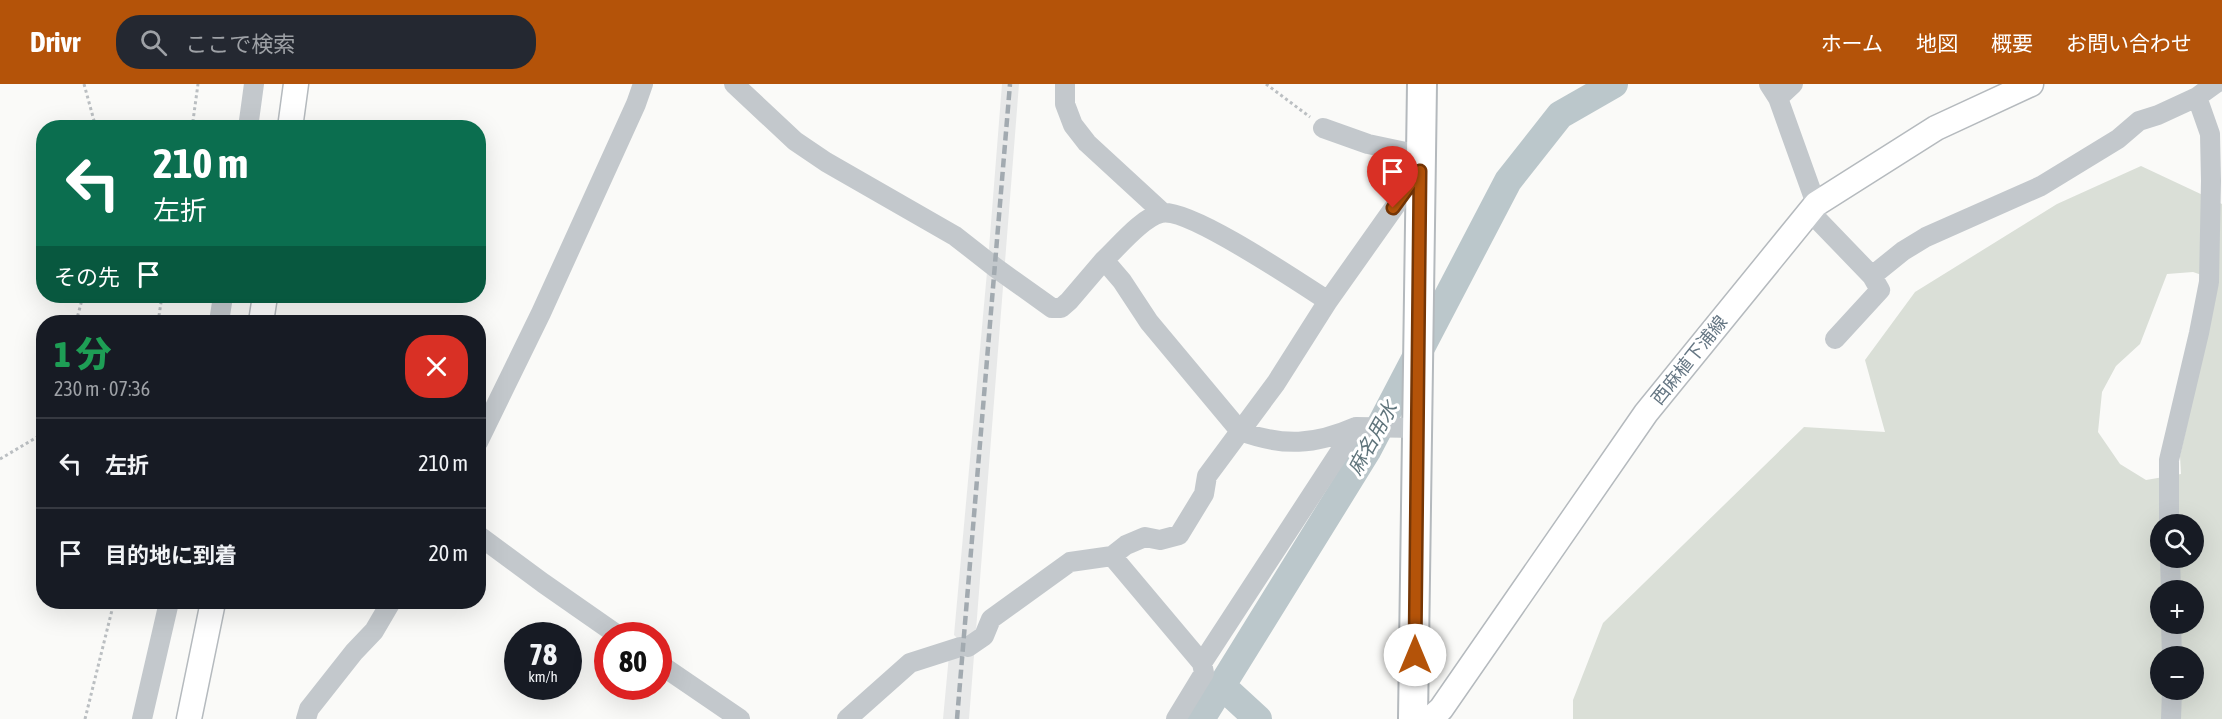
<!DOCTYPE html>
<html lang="ja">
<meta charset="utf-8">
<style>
body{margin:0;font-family:"Asap Condensed","Noto Sans JP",sans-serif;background:#242831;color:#f1f3f6;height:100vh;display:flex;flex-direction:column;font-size:22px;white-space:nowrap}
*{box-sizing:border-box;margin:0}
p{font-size:20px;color:#9ea1a6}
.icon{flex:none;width:33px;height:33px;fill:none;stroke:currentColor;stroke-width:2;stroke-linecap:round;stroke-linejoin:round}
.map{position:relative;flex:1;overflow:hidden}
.sheet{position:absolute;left:36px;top:231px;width:450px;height:294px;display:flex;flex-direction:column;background:#171b24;border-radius:24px;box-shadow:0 6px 24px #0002}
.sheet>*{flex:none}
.banner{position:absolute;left:36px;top:36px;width:450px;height:183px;border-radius:24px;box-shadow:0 6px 24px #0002;background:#0b6e4f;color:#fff;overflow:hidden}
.tools{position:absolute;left:2150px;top:430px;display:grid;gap:12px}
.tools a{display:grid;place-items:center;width:54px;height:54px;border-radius:50%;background:#171b24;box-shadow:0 6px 24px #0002;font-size:30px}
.speed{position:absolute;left:504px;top:538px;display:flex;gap:12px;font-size:30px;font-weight:700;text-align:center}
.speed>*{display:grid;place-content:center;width:78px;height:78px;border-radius:50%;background:#171b24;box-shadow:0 6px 24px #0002;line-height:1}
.speed small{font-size:15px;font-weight:400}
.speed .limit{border:9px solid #d22;background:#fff;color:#111}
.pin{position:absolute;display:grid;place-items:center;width:51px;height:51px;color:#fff;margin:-62px -26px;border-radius:50% 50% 50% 0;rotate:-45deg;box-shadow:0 0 6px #0007}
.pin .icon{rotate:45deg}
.me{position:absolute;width:66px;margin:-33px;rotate:0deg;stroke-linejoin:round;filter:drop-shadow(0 0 4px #0008)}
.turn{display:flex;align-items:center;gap:21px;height:126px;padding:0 18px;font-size:27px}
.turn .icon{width:78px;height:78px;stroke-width:2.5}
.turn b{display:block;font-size:42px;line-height:51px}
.then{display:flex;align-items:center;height:57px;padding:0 18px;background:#0003;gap:12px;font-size:22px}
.round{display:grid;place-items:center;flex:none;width:63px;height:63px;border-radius:24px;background:#242831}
.summary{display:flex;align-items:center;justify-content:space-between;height:102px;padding:0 18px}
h1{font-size:36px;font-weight:800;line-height:45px;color:#1e9e55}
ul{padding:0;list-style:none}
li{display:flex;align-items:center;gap:18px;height:90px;padding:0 18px;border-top:2px solid #363941}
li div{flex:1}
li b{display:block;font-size:22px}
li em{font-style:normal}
header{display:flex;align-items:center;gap:36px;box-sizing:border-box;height:84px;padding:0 30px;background:#b45309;color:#fff}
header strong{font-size:28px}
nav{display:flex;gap:33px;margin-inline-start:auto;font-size:21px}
.search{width:420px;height:54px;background:#242831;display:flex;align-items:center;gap:15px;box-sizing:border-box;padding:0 21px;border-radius:24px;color:#9ea1a6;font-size:22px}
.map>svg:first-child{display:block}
.built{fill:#e8e9e9}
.green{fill:#dadfd7;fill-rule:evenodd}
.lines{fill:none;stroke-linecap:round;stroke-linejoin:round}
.river{stroke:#bbc7cb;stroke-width:28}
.major-casing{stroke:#b5babe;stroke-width:27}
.highway-casing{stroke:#b4b9bd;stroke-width:32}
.path{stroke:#bbbfc2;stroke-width:3;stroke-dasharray:3 3;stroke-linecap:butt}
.minor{stroke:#c3c8cc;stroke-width:20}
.major{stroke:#fff;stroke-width:24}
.highway{stroke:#fff;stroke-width:28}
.rail{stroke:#a2aab0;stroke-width:4.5;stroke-dasharray:9 4.5;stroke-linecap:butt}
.route-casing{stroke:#753606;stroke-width:15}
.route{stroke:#b45309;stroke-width:10}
.labels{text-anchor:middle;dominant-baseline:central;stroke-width:6;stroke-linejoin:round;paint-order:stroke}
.street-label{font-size:18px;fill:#657683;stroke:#fff}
.water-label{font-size:20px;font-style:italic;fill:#60757c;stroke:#fff}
</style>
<header>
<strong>Drivr</strong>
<div class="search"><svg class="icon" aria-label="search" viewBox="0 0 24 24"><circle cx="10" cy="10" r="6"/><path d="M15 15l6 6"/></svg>ここで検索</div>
<nav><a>ホーム</a><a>地図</a><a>概要</a><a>お問い合わせ</a></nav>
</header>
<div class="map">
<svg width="2222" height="635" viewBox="0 0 2222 635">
<rect width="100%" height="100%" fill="#fafaf8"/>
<path class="built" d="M1002 0H1019L969 635H943L949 571 960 557 954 551 988 177Z"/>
<path class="green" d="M2141 82 2222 120V635H1573V616L1603 539 1804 343 1885 348 1865 276 1915 208 2057 120ZM2193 188 2219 197 2180 372 2181 390 2146 396 2120 380 2098 348 2102 308 2116 282 2140 260 2167 190ZM2160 441H2193V474H2160ZM2160 507H2193V540H2160ZM2160 573H2193V606H2160Z"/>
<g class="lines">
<path class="river" d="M1221 601 1258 635
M1201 635 1367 367 1508 97 1560 31 1614 0"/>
<defs>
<path id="major" d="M290 44 296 0
M261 238 265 212
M189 635 213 518
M1424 635 1432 633 1441 625 1646 329 1816 120 1936 44 2031 0"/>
<path id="highway" d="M1413 635 1422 0"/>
</defs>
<use href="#major" class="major-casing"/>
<use href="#highway" class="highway-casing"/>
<path class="path" d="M84 0 96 44
M1266 0 1310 33
M192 44 198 0
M76 238 83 212
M158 238 162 212
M0 375 44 349
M85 635 114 518"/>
<path class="minor" d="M734 0 795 57 826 78 955 152 996 184 1052 224H1061L1069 217 1104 176 1122 197 1149 238 1240 347C1283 363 1315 361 1356 343
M1065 0V20L1073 41 1087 59 1162 128
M1769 0 1778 14 1816 120V134L1872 192 1880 206 1835 255
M1778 14 1793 0
M248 44 254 0
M1323 44 1368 60 1420 71
M1104 176C1118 163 1143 133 1161 129 1188 123 1300 199 1328 217
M1872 192 1903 167 1926 153 2041 102 2118 55 2139 37 2158 31 2197 13 2215 0
M219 238 223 212
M478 358 541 229 636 20 643 0
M2169 441V376L2199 249 2209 198 2211 97 2210 50 2197 13
M478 451 543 499 619 552
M1112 472 1202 579
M2170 474 2171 507
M2171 540 2172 573
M968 563 984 552 991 535 1070 478 1112 472 1126 461 1145 453 1160 456 1179 451 1204 410 1207 392 1276 299 1328 217 1420 87
M658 579 740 635
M142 635 169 518
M306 635 309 625 354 568 374 547 391 518
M847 635 910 579 960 563
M1176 635 1204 589 1202 579 1356 343 1417 344
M2171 635 2172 606"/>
<use href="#major" class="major"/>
<use href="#highway" class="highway"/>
<path class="rail" d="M957 635 1010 0"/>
</g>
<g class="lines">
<defs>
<path id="route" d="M1393 124 1420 87 1415 571"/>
</defs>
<use href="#route" class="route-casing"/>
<use href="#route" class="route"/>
</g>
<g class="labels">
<g class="street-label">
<text transform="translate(1689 276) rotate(-51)">西麻植下浦線</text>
</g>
<g class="water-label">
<text transform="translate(1372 354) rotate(-61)">麻名用水</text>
</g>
</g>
</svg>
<div class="tools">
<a><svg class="icon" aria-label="search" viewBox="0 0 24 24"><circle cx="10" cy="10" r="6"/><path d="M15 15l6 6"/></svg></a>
<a>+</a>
<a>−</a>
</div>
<div class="speed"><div>78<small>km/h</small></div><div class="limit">80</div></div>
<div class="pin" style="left:1393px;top:124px;background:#d93025"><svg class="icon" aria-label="arrive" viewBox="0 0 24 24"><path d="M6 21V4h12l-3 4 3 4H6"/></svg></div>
<svg class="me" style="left:1415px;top:571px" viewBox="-20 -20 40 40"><circle r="19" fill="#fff"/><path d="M0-13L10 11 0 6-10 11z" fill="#b45309"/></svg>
<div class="banner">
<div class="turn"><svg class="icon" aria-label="left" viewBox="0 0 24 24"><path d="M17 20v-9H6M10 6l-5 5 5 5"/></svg><div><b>210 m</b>左折</div></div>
<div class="then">その先<svg class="icon" aria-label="arrive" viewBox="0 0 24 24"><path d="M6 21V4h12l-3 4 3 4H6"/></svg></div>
</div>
<section class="sheet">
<div class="summary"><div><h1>1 分</h1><p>230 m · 07:36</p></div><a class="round" style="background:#d93025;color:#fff"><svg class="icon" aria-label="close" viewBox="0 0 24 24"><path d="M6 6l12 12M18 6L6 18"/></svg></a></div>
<ul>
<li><svg class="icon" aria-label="left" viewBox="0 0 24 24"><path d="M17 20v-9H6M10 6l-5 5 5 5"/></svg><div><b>左折</b></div><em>210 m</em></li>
<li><svg class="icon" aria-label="arrive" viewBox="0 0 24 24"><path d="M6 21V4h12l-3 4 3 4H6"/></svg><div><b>目的地に到着</b></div><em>20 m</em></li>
</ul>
</section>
</div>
